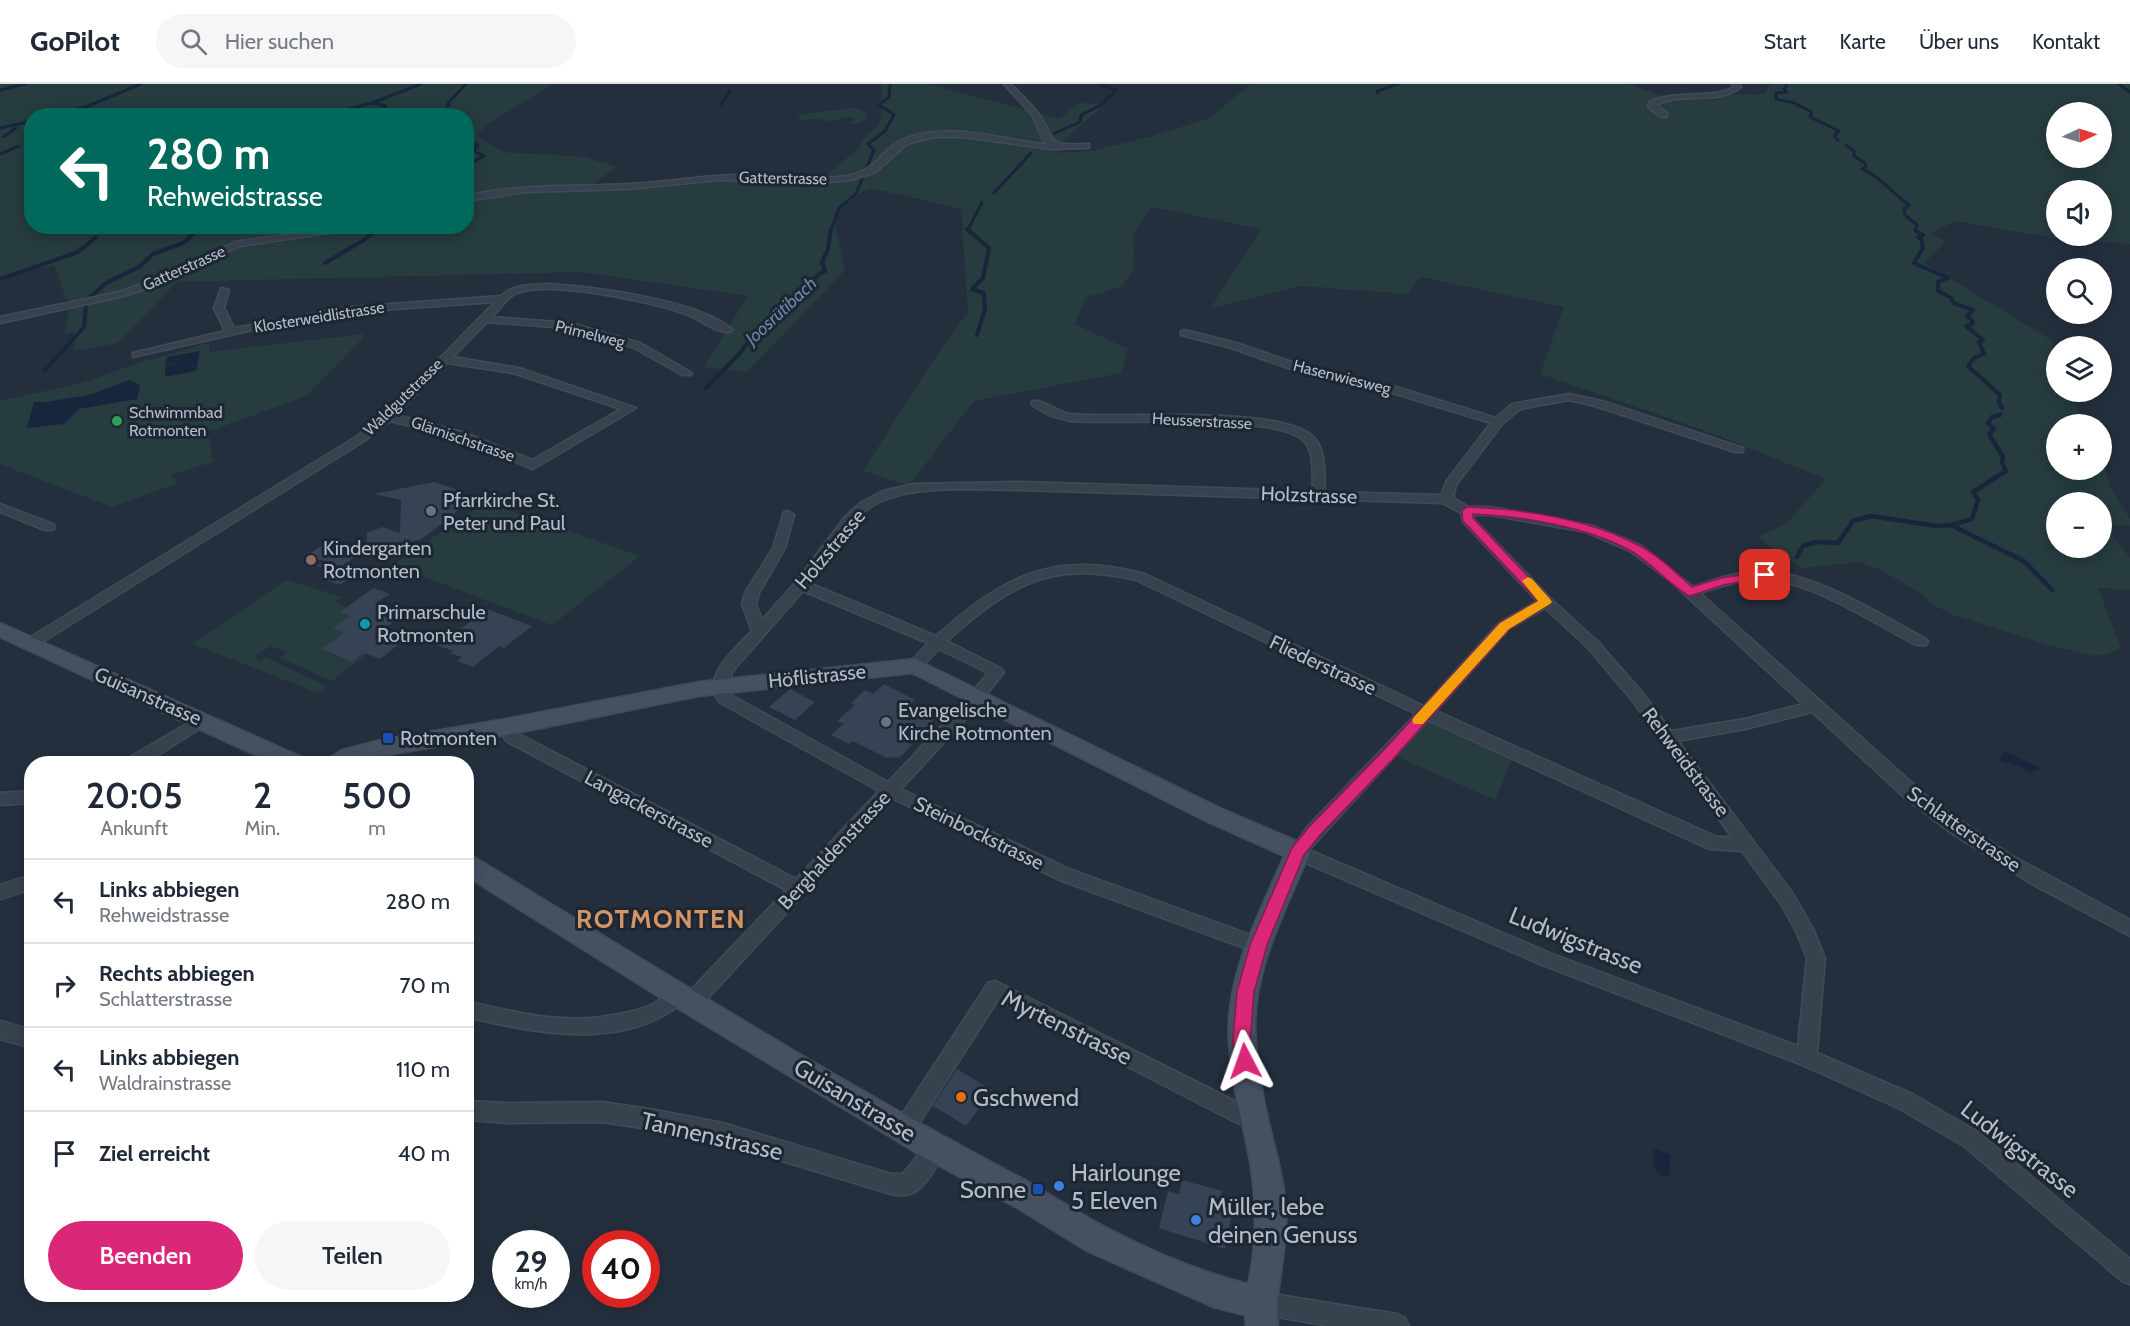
<!DOCTYPE html>
<html lang="de">
<meta charset="utf-8">
<style>
body{margin:0;font-family:Cabin,sans-serif;background:#f6f6f7;color:#1f2937;height:100vh;display:flex;flex-direction:column;font-size:22px;white-space:nowrap}
*{box-sizing:border-box;margin:0}
p{font-size:20px;color:#747a83}
.icon{flex:none;width:33px;height:33px;fill:none;stroke:currentColor;stroke-width:2;stroke-linecap:round;stroke-linejoin:round}
.map{position:relative;flex:1;overflow:hidden}
.drawer{position:absolute;left:24px;top:672px;width:450px;height:546px;display:flex;flex-direction:column;background:#fff;border-radius:24px;box-shadow:0 3px 15px #0003}
.drawer>*{flex:none}
.guide{position:absolute;left:24px;top:24px;width:450px;height:126px;border-radius:24px;box-shadow:0 3px 15px #0003;background:#00695c;color:#fff;overflow:hidden}
.needle{width:39px;rotate:86deg}
.fabs{position:absolute;left:2046px;top:18px;display:grid;gap:12px}
.fabs a{display:grid;place-items:center;width:66px;height:66px;border-radius:50%;background:#fff;box-shadow:0 3px 15px #0003;font-size:30px}
.speed{position:absolute;left:492px;top:1146px;display:flex;gap:12px;font-size:30px;font-weight:700;text-align:center}
.speed>*{display:grid;place-content:center;width:78px;height:78px;border-radius:50%;background:#fff;box-shadow:0 3px 15px #0003;line-height:1}
.speed small{font-size:15px;font-weight:400}
.speed .limit{border:9px solid #d22;background:#fff;color:#111}
.pin{position:absolute;display:grid;place-items:center;width:51px;height:51px;color:#fff;margin:-26px;border-radius:12px;box-shadow:0 3px 9px #0006}
.me{position:absolute;width:66px;margin:-33px;rotate:356deg;stroke-linejoin:round;filter:drop-shadow(0 0 4px #0008)}
.turn{display:flex;align-items:center;gap:21px;height:126px;padding:0 24px;font-size:27px}
.turn .icon{width:78px;height:78px;stroke-width:2.5}
.turn b{display:block;font-size:42px;line-height:51px}
.eta{display:flex;justify-content:space-evenly;align-items:center;height:102px;text-align:center}
.eta b{font-size:36px;font-weight:600;line-height:42px}
.button{display:flex;gap:12px;margin-top:auto;padding:12px 24px}
.button a{flex:1;height:69px;border-radius:36px;background:#db2777;color:#fff;font-size:24px;font-weight:600;line-height:69px;text-align:center}
.button a+a{background:#f6f6f7;color:#1f2937}
ul{padding:0;list-style:none}
li{display:flex;align-items:center;gap:18px;height:84px;padding:0 24px;border-top:2px solid #e0e1e3}
li div{flex:1}
li b{display:block;font-size:22px}
li em{font-style:normal}
header{display:flex;align-items:center;gap:36px;box-sizing:border-box;height:84px;padding:0 30px;background:#fff;border-bottom:2px solid #e0e1e3}
header strong{font-size:28px}
nav{display:flex;gap:33px;margin-inline-start:auto;font-size:21px}
.search{width:420px;height:54px;background:#f6f6f7;display:flex;align-items:center;gap:15px;box-sizing:border-box;padding:0 21px;border-radius:33px;color:#747a83;font-size:22px}
.map>svg:first-child{display:block}
.green{fill:#263c3f;fill-rule:evenodd}
.water{fill:#17263c}
.lines{fill:none;stroke-linecap:round;stroke-linejoin:round}
.stream-far2{stroke:#17263c;stroke-width:3}
.stream-far1{stroke:#17263c;stroke-width:4}
.stream{stroke:#17263c;stroke-width:4.5}
.building{fill:#364354}
.street-casing{stroke:#414a57;stroke-width:3}
.secondary-casing{stroke:#414a57;stroke-width:3}
.street{fill:#38414e;fill-rule:evenodd}
.secondary{fill:#465061;fill-rule:evenodd}
.route{fill:#db2777;stroke:#8e194d;stroke-width:1.5}
.slow{fill:#f59e0b}
.leisure-dot{fill:#2e9e5b;stroke:#1d2633;stroke-width:2}
.worship-dot{fill:#6b7280;stroke:#1d2633;stroke-width:2}
.education-dot{fill:#8d6e63;stroke:#1d2633;stroke-width:2}
.culture-dot{fill:#0f9aa8;stroke:#1d2633;stroke-width:2}
.transit-dot{fill:#1a4fb4;stroke:#1d2633;stroke-width:2}
.food-dot{fill:#e8710a;stroke:#1d2633;stroke-width:2}
.shop-dot{fill:#3f7fe0;stroke:#1d2633;stroke-width:2}
.labels{text-anchor:middle;dominant-baseline:central;stroke-width:6;stroke-linejoin:round;paint-order:stroke}
.far-street-label{font-size:16px;fill:#b4bcc9;stroke:#1d2633}
.far-poi-label{font-size:16px;fill:#b4bcc9;stroke:#1d2633;text-anchor:start}
.far-water-label{font-size:18px;font-style:italic;fill:#6d86a8;stroke:#1d2633}
.street-label{font-size:20px;fill:#b4bcc9;stroke:#1d2633}
.poi-label{font-size:20px;fill:#b4bcc9;stroke:#1d2633;text-anchor:start}
.near-street-label{font-size:24px;fill:#b4bcc9;stroke:#1d2633}
.near-poi-label{font-size:24px;fill:#b4bcc9;stroke:#1d2633;text-anchor:start}
.district-label{font-size:26px;font-weight:bold;letter-spacing:1.5px;fill:#d59563;stroke:#1d2633}
</style>
<header>
<strong>GoPilot</strong>
<div class="search"><svg class="icon" aria-label="search" viewBox="0 0 24 24"><circle cx="10" cy="10" r="6"/><path d="M15 15l6 6"/></svg>Hier suchen</div>
<nav><a>Start</a><a>Karte</a><a>Über uns</a><a>Kontakt</a></nav>
</header>
<div class="map">
<svg width="2130" height="1242" viewBox="0 0 2130 1242">
<rect width="100%" height="100%" fill="#242f3e"/>
<path class="green" d="M0 0H552L485 42 477 52 504 68 584 73 617 83 586 105 543 104 467 113 466 32H32V142L364 143 236 159 145 200 116 210 72 217 66 215 54 181 0 192Z
M881 0H929L1060 35 1078 19 1105 20 1056 63 1059 69 1092 67 1153 52 1209 34 1251 0H1629L1661 12 1765 10 1770 0H2130V160L2053 154 1955 137 1931 149 1945 158 1924 179 2053 257 2056 308H2067L2085 340H2056V386H2102V369L2110 404 2130 435V441L2106 442 2130 474V506L2098 504 2121 564 2108 570 2095 572 2045 560 1954 531 1933 521 1923 511 1885 488 1860 478 1802 484 1762 457 1760 452 1786 440 1826 395 1712 349 1540 290 1564 223 1421 193 1407 210 1299 202 1210 225 1261 145 1152 123 1133 149 1134 184 1121 203 1086 213 1075 240 1128 265 1121 289 974 317 909 401 863 387 932 278 968 228 961 125 871 104 865 106 835 130 836 146 845 186 747 288 704 283 748 212 582 188 177 198 118 259 74 267V248L64 250 70 223 124 212 239 160 374 143 466 142 467 116 513 108 586 105 612 107 680 102 725 96 823 99 821 95 859 64 867 49C887 44 881 17 881 0ZM2056 28H2102V74H2056ZM2056 106H2102V152H2056ZM2056 418H2102V464H2056Z
M853 24 868 29 866 35 858 40H850L854 34 848 33 824 38 827 35 799 36 798 34 802 30Z
M364 250 360 257 306 312 208 348 213 378 170 391 178 399 112 423 0 380V317L82 299 142 278 209 259 210 268Z
M486 418 640 472 552 541 392 481Z
M286 496 343 513 335 518 347 523 341 528 350 532 333 544 346 549 340 552 321 566 352 578 364 569 367 570 332 597 280 574 287 568 271 562 254 573 261 577 265 573 327 602 318 609 193 560Z
M1426 629 1514 671 1495 716 1389 669Z"/>
<path class="water" d="M200 267 196 287 165 293V282L180 279 165 281 167 273Z
M129 296 140 301 137 315 79 325 64 340 27 344 34 318H41L40 319 89 311Z
M2004 667 2040 684 2037 687 2028 688 2021 683 1998 676Z
M1654 1065 1670 1070V1089L1665 1093 1658 1090 1656 1085H1653Z"/>
<g class="lines">
<path class="stream-far2" d="M1785 0 1787 2 1784 5 1787 8 1776 9V15L1794 19 1812 28 1810 32 1812 34 1839 47 1834 52 1838 56
M2119 0 2130 8
M0 6 25 0
M1378 9 1377 7 1398 0
M373 19 386 22 378 31
M721 21 730 7
M447 25 449 18 466 0
M48 32 88 22 141 0
M320 32 372 19 421 0
M0 44 32 37
M1055 49 1080 38 1081 31 1101 21 1116 6 1099 0
M3 53 16 44
M466 57 478 61 473 67 484 72 466 82
M1846 61 1854 67V72L1865 79 1866 83 1862 85C1882 94 1892 109 1909 121L1904 125 1905 131 1917 141 1916 146
M0 70 19 62
M994 109 1031 69
M102 146 109 142
M196 146 203 142
M375 146 379 143
M831 146 839 124 856 110 874 66 868 60 885 47 894 31 879 21 889 13 890 0
M968 146 982 118"/>
<path class="stream-far1" d="M967 145 989 164 983 194 972 205 984 209 985 225 977 251
M1916 145V147L1923 151 1918 153 1921 155 1923 164 1914 179 1948 194 1938 198V207L1950 213 1954 219 1973 226 1967 232 1973 237 1972 240 1966 242 1983 256 1979 258 1984 270 1974 274 1968 282 2000 311 1999 318 2002 324
M99 148 105 145
M325 179 364 156 377 145
M0 195 78 168 96 153
M87 216 106 199 139 183 153 170 183 159 199 145
M45 286 84 243 86 222
M706 304 740 269 756 248 782 229 819 190 825 187 822 178 828 165 831 145"/>
<path class="stream" d="M1951 441 2024 477 2052 506
M1797 473 1803 462 1816 458 1838 459 1853 437 1871 432 1936 442 1951 441 1972 435 1978 416 1973 408 2006 387 2002 379 2003 373 1989 350 1994 345 1988 339 1992 333 2000 331"/>
</g>
<path class="building" d="M434 398 461 407 460 424 452 432 420 456 393 461 382 459 378 461 367 458V449L382 443 400 449 401 416 374 410Z
M321 462 355 473 338 485 355 490 340 501 321 494 332 487 317 482 324 477 306 472Z
M374 504 390 510 377 518 395 525 386 532 396 536 374 552 398 561 380 575 364 569 352 578 321 565 344 549 333 544 350 532 340 528Z
M487 525 532 542 504 564 499 562 473 583 457 577 462 573 450 569 453 567 434 560 452 545 458 547Z
M884 600 915 616 911 620 937 633 909 660 912 661 900 673 887 674 853 657 849 660 831 651 844 640 837 637 855 621 851 619 865 606 873 610Z
M790 605 815 618 795 636 769 623Z
M957 985 992 1006 966 1042 933 1022Z
M1182 1096 1222 1107 1219 1123 1232 1128 1225 1165 1159 1144 1168 1107 1179 1110Z"/>
<g class="lines">
<defs>
<path id="street" d="M1004 0H1011C1019 9 1029 18 1037 28 1057 54 1042 63 1086 60H1089V64L1050 65 964 53H934L907 60 876 88 851 96 821 99 720 96 629 105 526 108 466 117V112C521 99 574 103 629 100 666 99 701 91 738 91 771 91 805 96 838 93 881 89 876 66 907 54 952 37 1005 57 1051 61L1044 58 1032 31Z
M1732 0H1739L1741 3C1717 22 1682 7 1656 21L1667 29V33H1661L1648 23 1649 18C1676 5 1708 16 1734 3Z
M347 142H374L240 162 151 203 124 212 0 239V233L119 208 145 199 235 158Z
M549 200C594 203 700 216 733 246 723 254 699 235 688 231 655 218 546 195 515 210 507 214 499 226 492 233L570 239 640 259 692 289 691 291H683L632 263 565 244 487 238 453 273 519 284 636 324 533 385 458 354 390 337 364 357 36 562H26L24 559 26 556 356 353 384 331 495 218 394 225 330 232 257 245 133 273V269L225 247 214 224 221 204 229 206 224 224 234 244 351 223 501 212C513 200 533 201 549 200ZM447 279 513 289 621 325 532 376 466 349 396 331Z
M1185 246 1236 259 1298 280 1393 302 1496 334 1512 320 1569 310 1602 317 1743 364V368H1735L1595 322 1569 316 1520 325 1502 340 1456 401 1453 414 1469 423H1491L1593 442 1640 461 1693 503C1715 495 1741 486 1765 487 1818 490 1879 530 1926 555L1928 558 1926 561H1916C1876 540 1809 496 1763 495 1742 495 1720 503 1700 509L1931 716 2009 770 2130 836V852L2030 799 1950 748 1904 713 1812 628 1745 645 1678 657 1793 810 1813 845 1825 874 1817 969 1912 1010 1978 1048 2130 1175V1200L2122 1197 1964 1062 1898 1024 1800 980 1540 880 1292 773 1290 768 1308 742 1416 630 1136 496C1051 476 1009 501 947 557L1002 585 1004 588 975 625 901 705 1069 785 1264 856 1267 861 1264 866 1258 869 1057 795 892 714 699 924 692 926 685 924 683 918C624 968 535 949 466 933V917C514 928 565 941 613 931 626 929 642 925 653 920 665 914 670 900 685 905L687 910 786 806 506 657 498 643 501 639H511L517 649 796 795 879 707 719 618C701 591 735 565 752 547L742 520 745 509 773 464 784 428 788 427 794 431 785 464 759 509 756 520 762 536 796 498 844 434 860 419 883 407 913 400 1022 398 1313 407C1312 393 1315 370 1305 358 1280 328 1113 341 1070 337L1049 331 1032 321V317C1044 315 1057 328 1070 330 1123 335 1273 321 1311 351 1327 363 1324 390 1325 408L1441 411 1446 398 1491 339 1386 307 1291 285 1228 263 1181 251V247ZM1022 406 1443 419 1461 429 1463 438 1537 517 1499 539 1424 622 1145 490C1053 466 1005 491 936 552L809 499C827 475 844 442 869 424 905 399 978 406 1022 406ZM1473 431H1491L1586 448 1630 467 1669 496 1803 620 1745 635 1671 647 1641 607 1598 558 1551 515 1473 434ZM803 507 928 559 910 579 908 582 910 585H920L939 565 988 589 965 617 888 698 729 610 728 601 732 588ZM1545 524 1588 564 1631 615 1732 753H1717L1436 627 1509 545ZM1428 636 1709 765 1742 767 1781 820 1796 847 1807 874 1798 962 1552 870 1309 766Z
M0 420 53 440 55 443 53 446H45L0 428Z
M202 631 207 632 210 636 207 640 144 680H123L125 676Z
M32 707V719L0 721V709Z
M32 791V805L0 815V801Z
M995 897 1261 1030 1264 1037 1261 1044 1254 1047 1247 1044 998 916 911 1052 904 1055 897 1052 894 1045 897 1038 988 899Z
M0 937 32 946V964L0 955Z
M466 1017 508 1019 602 1018 655 1026 723 1039 891 1090H902C914 1080 921 1060 935 1054L942 1057 945 1064C939 1079 924 1109 906 1111 901 1112 895 1111 891 1110L723 1059 655 1046 602 1038 508 1039 466 1036Z
M1260 1208 1397 1230 1405 1234 1409 1242H1329L1260 1230 1252 1227 1249 1219 1252 1211Z"/>
<path id="secondary" d="M0 539 304 674 307 680H275L0 553Z
M915 575 1224 726 1306 761 1310 768C1285 828 1249 892 1256 959 1258 985 1263 1014 1269 1040 1276 1069 1285 1099 1286 1129 1288 1168 1274 1204 1278 1242H1246L1245 1231 1213 1223 1087 1167 1019 1125 925 1074 669 919 466 792V771L474 773C655 883 835 996 1023 1095 1052 1111 1079 1130 1109 1145 1153 1168 1201 1188 1248 1200 1257 1161 1257 1123 1251 1083 1244 1041 1231 1000 1229 958 1225 891 1259 831 1284 772L1208 738 912 589 699 612 506 651 381 672 355 680H326L329 674 342 666 381 656 506 635 699 598Z"/>
</defs>
<use href="#street" class="street-casing"/>
<use href="#secondary" class="secondary-casing"/>
<use href="#street" class="street"/>
<use href="#secondary" class="secondary"/>
</g>
<path class="route" d="M1467 423C1523 425 1588 435 1638 461 1658 471 1675 488 1692 503L1721 494 1765 487 1771 491 1769 493 1723 501 1690 512C1678 508 1648 476 1631 467 1589 443 1521 432 1473 430V434L1552 518 1509 545 1393 675 1320 751 1304 771 1267 861 1254 908 1250 957 1253 977 1251 983 1245 985 1238 983 1233 957 1237 908 1250 861 1292 764 1309 743 1383 667 1500 539 1538 517 1463 437 1462 427Z"/>
<path class="slow" d="M1528 493 1532 495 1550 515 1552 518 1550 520 1509 545 1423 640H1414L1412 636 1414 633 1500 539 1538 517 1522 497Z"/>
<circle class="leisure-dot" cx="117" cy="337" r="6"/>
<g class="worship-dot">
<circle cx="431" cy="427" r="6"/>
<circle cx="886" cy="638" r="6"/>
</g>
<circle class="education-dot" cx="311" cy="476" r="6"/>
<circle class="culture-dot" cx="365" cy="540" r="6"/>
<g class="transit-dot">
<rect x="382" y="648" width="12" height="12" rx="3"/>
<rect x="1032" y="1099" width="12" height="12" rx="3"/>
</g>
<circle class="food-dot" cx="961" cy="1013" r="6"/>
<g class="shop-dot">
<circle cx="1059" cy="1102" r="6"/>
<circle cx="1196" cy="1136" r="6"/>
</g>
<g class="labels">
<g class="far-street-label">
<text transform="translate(783 94) rotate(1)">Gatterstrasse</text>
<text transform="translate(184 184) rotate(-24)">Gatterstrasse</text>
<text transform="translate(319 233) rotate(-9)">Klosterweidlistrasse</text>
<text transform="translate(590 250) rotate(14)">Primelweg</text>
<text transform="translate(1342 293) rotate(14)">Hasenwiesweg</text>
<text transform="translate(403 313) rotate(-44)">Waldgutstrasse</text>
<text transform="translate(1202 337) rotate(3)">Heusserstrasse</text>
<text transform="translate(463 355) rotate(19)">Glärnischstrasse</text>
</g>
<g class="far-poi-label">
<text x="129" y="328">Schwimmbad<tspan x="129" dy="18">Rotmonten</tspan></text>
</g>
<g class="far-water-label">
<text transform="translate(781 227) rotate(-43)">Joosrütibach</text>
</g>
<g class="street-label">
<text transform="translate(1309 411) rotate(2)">Holzstrasse</text>
<text transform="translate(830 465) rotate(-50)">Holzstrasse</text>
<text transform="translate(1323 581) rotate(25)">Fliederstrasse</text>
<text transform="translate(817 592) rotate(-6)">Höflistrasse</text>
<text transform="translate(148 612) rotate(24)">Guisanstrasse</text>
<text transform="translate(1686 678) rotate(53)">Rehweidstrasse</text>
<text transform="translate(649 725) rotate(28)">Langackerstrasse</text>
<text transform="translate(1964 745) rotate(35)">Schlatterstrasse</text>
<text transform="translate(979 749) rotate(26)">Steinbockstrasse</text>
<text transform="translate(834 766) rotate(-47)">Berghaldenstrasse</text>
</g>
<g class="poi-label">
<text x="443" y="416">Pfarrkirche St.<tspan x="443" dy="23">Peter und Paul</tspan></text>
<text x="323" y="464">Kindergarten<tspan x="323" dy="23">Rotmonten</tspan></text>
<text x="377" y="528">Primarschule<tspan x="377" dy="23">Rotmonten</tspan></text>
<text x="898" y="626">Evangelische<tspan x="898" dy="23">Kirche Rotmonten</tspan></text>
<text x="400" y="654">Rotmonten</text>
</g>
<g class="near-street-label">
<text transform="translate(1576 856) rotate(22)">Ludwigstrasse</text>
<text transform="translate(1067 943) rotate(26)">Myrtenstrasse</text>
<text transform="translate(855 1016) rotate(31)">Guisanstrasse</text>
<text transform="translate(712 1052) rotate(13)">Tannenstrasse</text>
<text transform="translate(2020 1065) rotate(38)">Ludwigstrasse</text>
</g>
<g class="near-poi-label">
<text x="973" y="1013">Gschwend</text>
<text x="1071" y="1088">Hairlounge<tspan x="1071" dy="28">5 Eleven</tspan></text>
<text x="1026" y="1105" text-anchor="end">Sonne</text>
<text x="1208" y="1122">Müller, lebe<tspan x="1208" dy="28">deinen Genuss</tspan></text>
</g>
<g class="district-label">
<text x="661" y="835">ROTMONTEN</text>
</g>
</g>
</svg>
<div class="fabs">
<a><svg class="needle" viewBox="-14 -14 28 28"><path d="M0-13l5 13h-10z" fill="#e53935"/><path d="M0 13l5-13h-10z" fill="#747a83"/></svg></a>
<a><svg class="icon" aria-label="sound" viewBox="0 0 24 24"><path d="M4 9h4l5-4v14l-5-4H4zM17 9q2 3 0 6"/></svg></a>
<a><svg class="icon" aria-label="search" viewBox="0 0 24 24"><circle cx="10" cy="10" r="6"/><path d="M15 15l6 6"/></svg></a>
<a><svg class="icon" aria-label="layers" viewBox="0 0 24 24"><path d="M12 4l9 5-9 5-9-5zM3 14l9 5 9-5"/></svg></a>
<a>+</a>
<a>−</a>
</div>
<div class="speed"><div>29<small>km/h</small></div><div class="limit">40</div></div>
<div class="pin" style="left:1765px;top:491px;background:#d93025"><svg class="icon" aria-label="arrive" viewBox="0 0 24 24"><path d="M6 21V4h12l-3 4 3 4H6"/></svg></div>
<svg class="me" style="left:1245px;top:977px" viewBox="-20 -20 40 40"><path d="M0-17L14 15 0 8-14 15z" fill="#db2777" stroke="#fff" stroke-width="4"/></svg>
<div class="guide">
<div class="turn"><svg class="icon" aria-label="left" viewBox="0 0 24 24"><path d="M17 20v-9H6M10 6l-5 5 5 5"/></svg><div><b>280 m</b>Rehweidstrasse</div></div>
</div>
<section class="drawer">
<div class="eta">
<div><b>20:05</b><p>Ankunft</p></div>
<div><b>2</b><p>Min.</p></div>
<div><b>500</b><p>m</p></div>
</div>
<ul>
<li><svg class="icon" aria-label="left" viewBox="0 0 24 24"><path d="M17 20v-9H6M10 6l-5 5 5 5"/></svg><div><b>Links abbiegen</b><p>Rehweidstrasse</p></div><em>280 m</em></li>
<li><svg class="icon" aria-label="right" viewBox="0 0 24 24"><path d="M7 20v-9h11M14 6l5 5-5 5"/></svg><div><b>Rechts abbiegen</b><p>Schlatterstrasse</p></div><em>70 m</em></li>
<li><svg class="icon" aria-label="left" viewBox="0 0 24 24"><path d="M17 20v-9H6M10 6l-5 5 5 5"/></svg><div><b>Links abbiegen</b><p>Waldrainstrasse</p></div><em>110 m</em></li>
<li><svg class="icon" aria-label="arrive" viewBox="0 0 24 24"><path d="M6 21V4h12l-3 4 3 4H6"/></svg><div><b>Ziel erreicht</b></div><em>40 m</em></li>
</ul>
<div class="button"><a>Beenden</a><a>Teilen</a></div>
</section>
</div>
